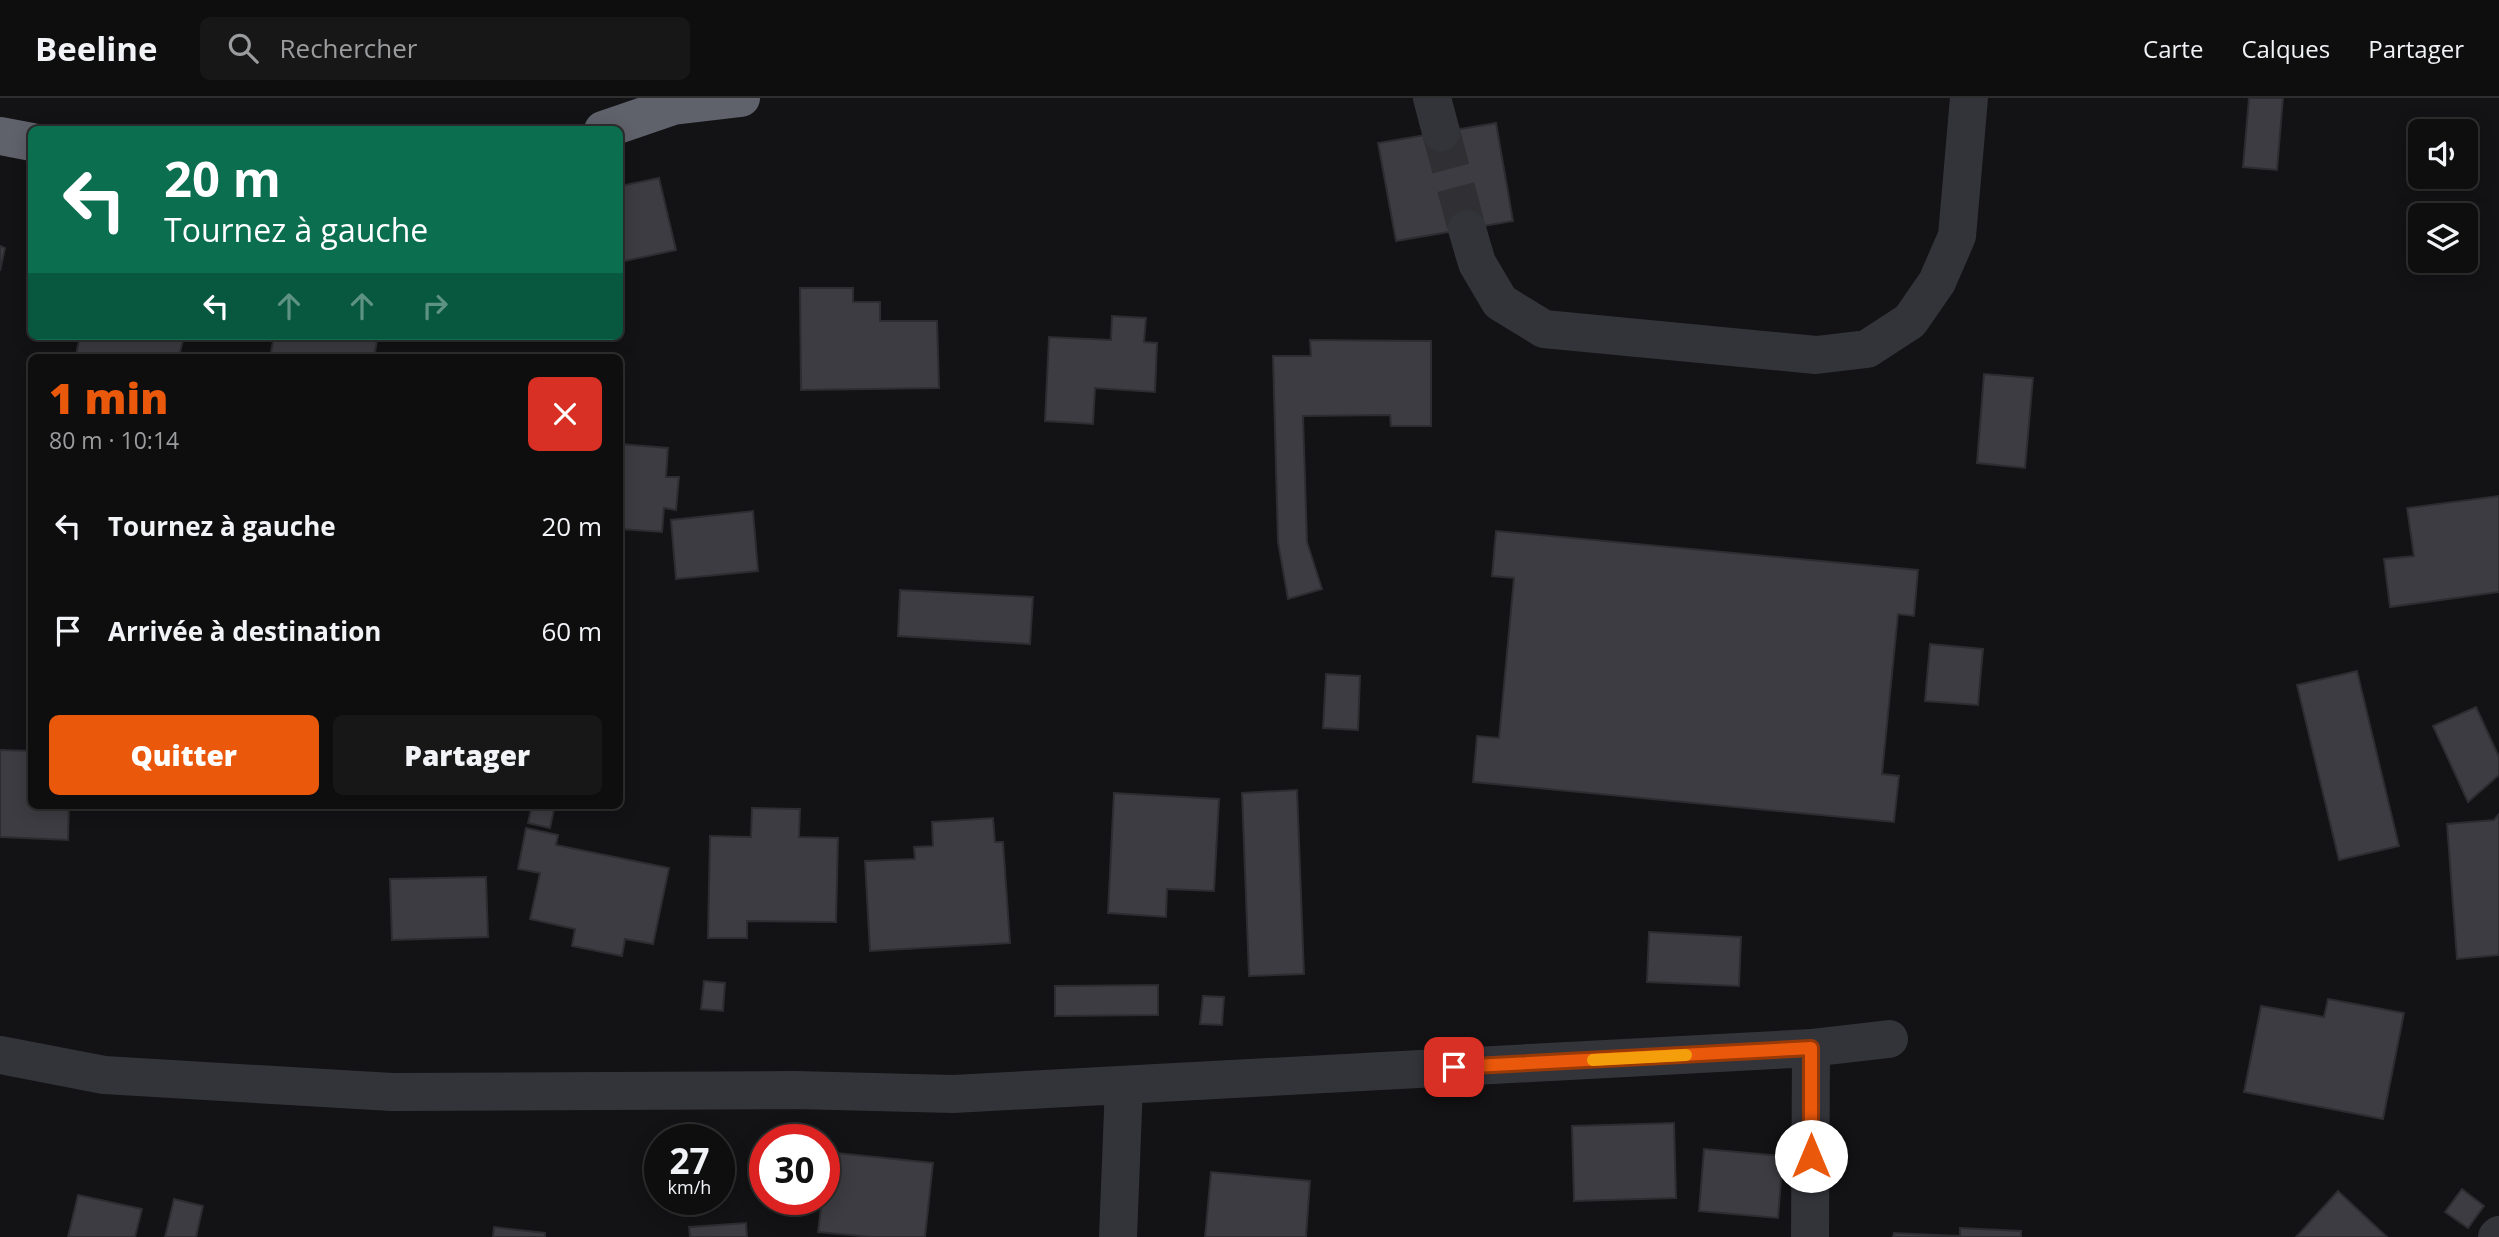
<!DOCTYPE html>
<html lang="fr">
<meta charset="utf-8">
<style>
body{margin:0;font-family:"Open Sans",sans-serif;background:#171718;color:#f1f3f6;height:100vh;display:flex;flex-direction:column;font-size:26px;white-space:nowrap}
*{box-sizing:border-box;margin:0}
p{font-size:23px;color:#9b9c9e}
.icon{flex:none;width:38px;height:38px;fill:none;stroke:currentColor;stroke-width:2;stroke-linecap:round;stroke-linejoin:round}
.map{position:relative;flex:1;overflow:hidden}
.details{position:absolute;left:28px;top:256px;width:595px;height:455px;display:flex;flex-direction:column;background:#0e0e0f;border-radius:10px;box-shadow:0 4px 18px #0003,0 0 0 2px #2e2e2f}
.details>*{flex:none}
.guide{position:absolute;left:28px;top:28px;width:595px;height:214px;border-radius:10px;box-shadow:0 4px 18px #0003,0 0 0 2px #2e2e2f;background:#0b6e4f;color:#fff;overflow:hidden}
.fabs{position:absolute;left:2408px;top:21px;display:grid;gap:14px}
.fabs a{display:grid;place-items:center;width:70px;height:70px;border-radius:10px;background:#0e0e0f;box-shadow:0 4px 18px #0003,0 0 0 2px #2e2e2f;font-size:35px}
.speed{position:absolute;left:644px;top:1026px;display:flex;gap:14px;font-size:35px;font-weight:700;text-align:center}
.speed>*{display:grid;place-content:center;width:91px;height:91px;border-radius:50%;background:#0e0e0f;box-shadow:0 4px 18px #0003,0 0 0 2px #2e2e2f;line-height:1}
.speed small{font-size:18px;font-weight:400}
.speed .limit{border:10px solid #d22;background:#fff;color:#111}
.pin{position:absolute;display:grid;place-items:center;width:60px;height:60px;color:#fff;margin:-30px;border-radius:14px;box-shadow:0 4px 10px #0006}
.me{position:absolute;width:77px;margin:-38px;rotate:0deg;stroke-linejoin:round;filter:drop-shadow(0 0 5px #0008)}
.turn{display:flex;align-items:center;gap:24px;height:147px;padding:0 21px;font-size:32px}
.turn .icon{width:91px;height:91px;stroke-width:2.5}
.turn b{display:block;font-size:49px;line-height:60px}
.lanes{display:flex;align-items:center;height:66px;padding:0 21px;background:#0003;justify-content:center;gap:35px;direction:ltr}
.lanes .off{opacity:.35}
.round{display:grid;place-items:center;flex:none;width:74px;height:74px;border-radius:10px;background:#171718}
.headline{display:flex;align-items:center;justify-content:space-between;height:119px;padding:0 21px}
h1{font-size:42px;font-weight:800;line-height:52px;color:#ea580c}
.primary-button{display:flex;gap:14px;margin-top:auto;padding:14px 21px}
.primary-button a{flex:1;height:80px;border-radius:10px;background:#ea580c;color:#fff;font-size:28px;font-weight:800;line-height:80px;text-align:center}
.primary-button a+a{background:#171718;color:#f1f3f6}
ul{padding:0;list-style:none}
li{display:flex;align-items:center;gap:21px;height:105px;padding:0 21px}
li div{flex:1}
li b{display:block;font-size:26px}
li em{font-style:normal}
header{display:flex;align-items:center;gap:42px;box-sizing:border-box;height:98px;padding:0 35px;background:#0e0e0f;border-bottom:2px solid #2e2e2f}
header strong{font-size:33px}
nav{display:flex;gap:38px;margin-inline-start:auto;font-size:24px}
.search{width:490px;height:63px;background:#171718;display:flex;align-items:center;gap:18px;box-sizing:border-box;padding:0 24px;border-radius:10px;color:#9b9c9e;font-size:26px}
.map>svg:first-child{display:block}
.building{fill:#3c3c42;stroke:#2d2c30;stroke-width:2}
.lines{fill:none;stroke-linecap:round;stroke-linejoin:round}
.minor-tunnel{stroke:#303034;stroke-width:38;stroke-dasharray:38 19;stroke-linecap:butt}
.minor{stroke:#33343a;stroke-width:38}
.highway{stroke:#5f616b;stroke-width:38}
.route-casing{stroke:#983908;stroke-width:18}
.route{stroke:#ea580c;stroke-width:12}
.slow{stroke:#f59e0b;stroke-width:12}
</style>
<header>
<strong>Beeline</strong>
<div class="search"><svg class="icon" aria-label="search" viewBox="0 0 24 24"><circle cx="10" cy="10" r="6"/><path d="M15 15l6 6"/></svg>Rechercher</div>
<nav><a>Carte</a><a>Calques</a><a>Partager</a></nav>
</header>
<div class="map">
<svg width="2499" height="1139" viewBox="0 0 2499 1139">
<rect width="100%" height="100%" fill="#131214"/>
<path class="building" d="M2249 0H2283L2277 72 2243 69Z
M1496 25 1513 123 1396 143 1378 45Z
M659 80 676 152 620 164V88Z
M0 148 5 150 0 173Z
M800 190H853V204H880V223H937L939 290 801 292Z
M1112 218 1146 220 1144 244 1157 245 1155 294 1095 290 1093 326 1045 323 1049 239 1111 242Z
M80 238H184L179 259H86L76 257Z
M274 238H378L374 259H270Z
M1310 242 1431 243V328H1391L1390 317 1303 318 1307 444 1322 491 1288 501 1278 444 1273 258H1311Z
M1984 276 2033 280 2025 370 1977 365Z
M620 346 668 350 666 379H679L676 412 664 410 662 434 620 431Z
M2499 398V494L2390 509 2384 461 2414 458 2407 410Z
M753 413 758 473 676 481 671 422Z
M1496 433 1918 472 1914 518 1898 516 1882 676 1899 678 1894 724 1473 684 1477 638 1499 640 1514 480 1492 478Z
M900 492 1033 499 1030 546 898 538Z
M1930 546 1983 551 1978 607 1925 603Z
M2357 573 2399 748 2339 762 2297 587Z
M1326 576 1360 578 1358 632 1323 630Z
M2476 609 2499 659V677L2468 704 2433 628Z
M0 652 32 653V707H69L68 742 0 739Z
M1297 692 1304 876 1249 878 1242 695Z
M1114 695 1219 701 1214 793 1167 791 1166 819 1108 815Z
M532 707H555L550 730 528 725Z
M752 710 800 711 799 739 838 740 836 824 747 823V840H708L710 738 751 739Z
M2499 716V857L2457 861 2447 726 2494 722Z
M993 720 995 744H1003L1010 845 870 853 865 763 915 761 914 749 933 748 932 724Z
M526 730 558 737 556 747 669 770 653 846 625 841 622 858 572 848 575 831 530 821 540 775 518 771Z
M486 779 488 839 392 842 390 781Z
M1649 834 1741 839 1739 888 1647 884Z
M704 883 725 885 723 913 701 911Z
M1158 887V917L1055 918V888Z
M1203 898 1224 899 1222 927 1200 926Z
M2328 901 2404 915 2383 1021 2244 994 2261 908 2324 919Z
M1674 1025 1676 1100 1574 1103 1572 1028Z
M1704 1051 1783 1058 1778 1120 1699 1113Z
M827 1054 933 1065 925 1139H871L818 1134 822 1101H824Z
M1211 1074 1310 1083 1306 1139H1205Z
M2462 1091 2484 1108 2468 1130 2445 1114Z
M2338 1093 2387 1139H2296Z
M78 1097 142 1111 135 1139H68Z
M174 1101 203 1108 196 1139H165Z
M746 1125 747 1139H690L689 1129Z
M494 1129 545 1135V1139H493Z
M1960 1130 2021 1133V1139H1893L1894 1135 1960 1138Z"/>
<g class="lines">
<path class="minor-tunnel" d="M1441 34 1467 131"/>
<path class="minor" d="M1432 0 1441 34
M1467 131 1477 165 1500 204 1544 231 1816 257 1867 251 1910 223 1937 184 1957 138 1969 0
M0 957 104 977 392 994 795 992 953 996 1811 950 1889 941
M1118 1139 1124 987
M1810 1139 1811 950
M2497 1139 2499 1137"/>
<path class="highway" d="M603 32 673 8 741 0
M0 38 32 44"/>
</g>
<g class="lines">
<defs>
<path id="route" d="M1454 969 1811 950V1058"/>
</defs>
<use href="#route" class="route-casing"/>
<use href="#route" class="route"/>
<path class="slow" d="M1593 962 1686 957"/>
</g>
</svg>
<div class="fabs">
<a><svg class="icon" aria-label="sound" viewBox="0 0 24 24"><path d="M4 9h4l5-4v14l-5-4H4zM17 9q2 3 0 6"/></svg></a>
<a><svg class="icon" aria-label="layers" viewBox="0 0 24 24"><path d="M12 4l9 5-9 5-9-5zM3 14l9 5 9-5"/></svg></a>
</div>
<div class="speed"><div>27<small>km/h</small></div><div class="limit">30</div></div>
<div class="pin" style="left:1454px;top:969px;background:#d93025"><svg class="icon" aria-label="arrive" viewBox="0 0 24 24"><path d="M6 21V4h12l-3 4 3 4H6"/></svg></div>
<svg class="me" style="left:1811px;top:1058px" viewBox="-20 -20 40 40"><circle r="19" fill="#fff"/><path d="M0-13L10 11 0 6-10 11z" fill="#ea580c"/></svg>
<div class="guide">
<div class="turn"><svg class="icon" aria-label="left" viewBox="0 0 24 24"><path d="M17 20v-9H6M10 6l-5 5 5 5"/></svg><div><b>20 m</b>Tournez à gauche</div></div>
<div class="lanes"><svg class="icon" aria-label="left" viewBox="0 0 24 24"><path d="M17 20v-9H6M10 6l-5 5 5 5"/></svg><svg class="icon off" aria-label="ahead" viewBox="0 0 24 24"><path d="M12 20V5M6 11l6-6 6 6"/></svg><svg class="icon off" aria-label="ahead" viewBox="0 0 24 24"><path d="M12 20V5M6 11l6-6 6 6"/></svg><svg class="icon off" aria-label="right" viewBox="0 0 24 24"><path d="M7 20v-9h11M14 6l5 5-5 5"/></svg></div>
</div>
<section class="details">
<div class="headline"><div><h1>1 min</h1><p>80 m · 10:14</p></div><a class="round" style="background:#d93025;color:#fff"><svg class="icon" aria-label="close" viewBox="0 0 24 24"><path d="M6 6l12 12M18 6L6 18"/></svg></a></div>
<ul>
<li><svg class="icon" aria-label="left" viewBox="0 0 24 24"><path d="M17 20v-9H6M10 6l-5 5 5 5"/></svg><div><b>Tournez à gauche</b></div><em>20 m</em></li>
<li><svg class="icon" aria-label="arrive" viewBox="0 0 24 24"><path d="M6 21V4h12l-3 4 3 4H6"/></svg><div><b>Arrivée à destination</b></div><em>60 m</em></li>
</ul>
<div class="primary-button"><a>Quitter</a><a>Partager</a></div>
</section>
</div>
